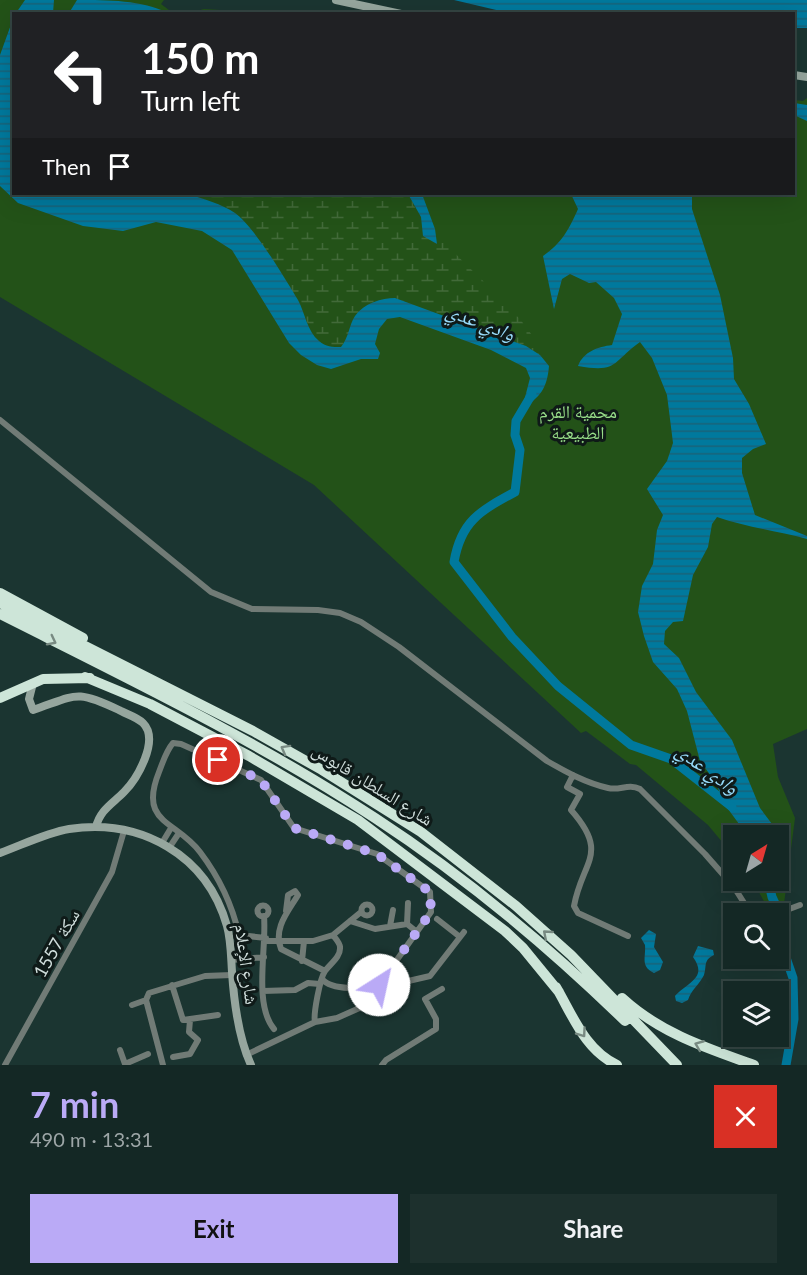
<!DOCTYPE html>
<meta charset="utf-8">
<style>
body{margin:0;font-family:Lato,"Noto Naskh Arabic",sans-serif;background:#1d302d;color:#f1f3f6;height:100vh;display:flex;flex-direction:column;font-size:22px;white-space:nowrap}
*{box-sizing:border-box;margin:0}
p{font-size:20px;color:#9da6a7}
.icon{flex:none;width:33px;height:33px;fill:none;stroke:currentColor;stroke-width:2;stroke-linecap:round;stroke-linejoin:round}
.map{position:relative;height:1065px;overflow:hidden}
.sheet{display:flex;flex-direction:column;background:#142825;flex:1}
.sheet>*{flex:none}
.hud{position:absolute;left:12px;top:12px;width:783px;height:183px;border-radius:0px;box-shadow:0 6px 24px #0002,0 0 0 2px #334442;background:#202124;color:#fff;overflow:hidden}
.needle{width:39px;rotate:37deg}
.controls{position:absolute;left:723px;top:825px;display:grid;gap:12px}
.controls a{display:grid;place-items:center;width:66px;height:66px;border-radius:0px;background:#142825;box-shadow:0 6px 24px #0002,0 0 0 2px #334442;font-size:30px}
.pin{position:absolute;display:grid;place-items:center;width:51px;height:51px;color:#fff;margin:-26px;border:3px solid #fff;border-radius:50%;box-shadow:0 2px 6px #0007}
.me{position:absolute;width:66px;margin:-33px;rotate:35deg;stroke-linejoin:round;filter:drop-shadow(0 0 4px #0008)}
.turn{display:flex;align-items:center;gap:21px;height:126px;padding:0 30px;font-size:27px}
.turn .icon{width:78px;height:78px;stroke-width:2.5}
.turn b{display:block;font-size:42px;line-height:51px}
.then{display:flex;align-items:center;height:57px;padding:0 30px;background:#0003;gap:12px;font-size:22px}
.round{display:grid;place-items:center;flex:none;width:63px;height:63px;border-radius:0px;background:#1d302d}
.overview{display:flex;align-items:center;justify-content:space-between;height:102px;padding:0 30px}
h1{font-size:36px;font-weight:700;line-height:45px;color:#baaaf6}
.button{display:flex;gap:12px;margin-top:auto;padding:12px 30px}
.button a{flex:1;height:69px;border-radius:0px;background:#baaaf6;color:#111;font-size:24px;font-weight:700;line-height:69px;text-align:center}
.button a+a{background:#1d302d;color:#f1f3f6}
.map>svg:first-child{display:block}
.grass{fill:#235218}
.wetland{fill:url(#wetland-marsh)}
.water{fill:url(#water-rules)}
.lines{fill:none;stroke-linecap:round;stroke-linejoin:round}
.river{stroke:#00799d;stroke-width:9}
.street{stroke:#717b76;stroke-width:6}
.secondary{stroke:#96a69e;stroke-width:8}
.highway{stroke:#cde5d8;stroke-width:10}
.oneway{stroke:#788a82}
.route{stroke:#baaaf6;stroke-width:10;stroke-dasharray:0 18}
.labels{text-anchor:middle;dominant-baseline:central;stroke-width:6;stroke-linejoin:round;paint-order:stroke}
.park-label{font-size:18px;fill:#98de89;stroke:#0f1a18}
.street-label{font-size:18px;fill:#cfdddb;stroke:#0f1a18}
.water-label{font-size:20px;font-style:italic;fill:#96daf9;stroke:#0f1a18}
</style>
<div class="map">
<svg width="807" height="1065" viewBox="0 0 807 1065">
<defs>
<pattern id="wetland-marsh" width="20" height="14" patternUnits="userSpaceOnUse" patternTransform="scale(1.5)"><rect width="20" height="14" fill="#235218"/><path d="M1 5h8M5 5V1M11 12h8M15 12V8" fill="none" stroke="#426a39"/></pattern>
<pattern id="water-rules" width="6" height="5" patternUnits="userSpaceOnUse" patternTransform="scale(1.5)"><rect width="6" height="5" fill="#00799d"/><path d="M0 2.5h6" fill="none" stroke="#196379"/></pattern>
</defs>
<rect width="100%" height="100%" fill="#1b3531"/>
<path class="grass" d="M0 0H164L161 4 173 13 14 14V194H794V100L803 101 807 98V729L773 744 778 777 795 818 784 904 768 909 753 881 778 880V836H734L733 855 708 825 636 765 630 764 586 731 581 733 314 485 0 297Z
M204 9 253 12 260 13 186 14Z"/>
<path class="wetland" d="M87 194H408C419 210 420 233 437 244L435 229C457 264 536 320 540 355L526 346 395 298 355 316 348 338 341 347H329L318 340 310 329 298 301 254 235Z"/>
<path class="water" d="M25 0H54L53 13H16Z
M77 0C108 0 142 0 168 13H69Z
M454 0H807V28H794V14H513Z
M13 19 14 194H188C203 199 222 204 235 213 253 225 286 280 298 300 305 313 307 331 319 341 326 347 332 347 341 347 349 337 349 325 355 316 364 303 382 298 395 298L526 346 540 355 549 366C547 389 540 397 522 409L530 378 526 368 491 350 400 317 387 319 379 329 375 344 380 353 378 359H361L331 369 317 365 301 355 289 343 232 250 202 231 156 222 123 231 83 226 18 203 0 186V55Z
M794 103 807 105V121L794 115Z
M408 194H422L435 229 437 244 423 236 421 217Z
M571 194H692V209L720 295 733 358 734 379 749 404 766 444 753 449 742 458V473L755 515 807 536V539C777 531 746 527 717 517L712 524 708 547 693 575 683 621 673 622 665 631 664 644 679 658 696 692 732 740 760 808 772 824 774 835H753L742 828 728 809 714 780 700 761 687 711 677 689 653 662 644 636 638 612 642 586 653 564 657 530 663 515 647 489 667 461 673 443 667 395 652 358 640 342C611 363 618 373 578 366 584 351 598 347 612 345L622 314 614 298 596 282 589 283 570 274 562 279 554 309 543 256C562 243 569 229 578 209Z
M649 930 656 934 654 947 663 962 660 970 654 973C640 966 646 958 645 945L641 938Z
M698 946 713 950 714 955C703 960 707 966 704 975 699 985 691 990 688 1000L682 1003 676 1001 675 996C688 982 708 978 693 957Z"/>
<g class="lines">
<path class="river" d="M532 394 516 421 515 435 520 450 515 492C480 511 461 521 454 562L512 637 558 686 631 745 671 759 732 807
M768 880 772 897 784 923 782 946 793 978 794 1019 786 1065"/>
<path class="street" d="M0 420 211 592 252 609 318 610 340 613 361 622 399 647 547 761C566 772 586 783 608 788 620 791 628 783 640 789L705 854 734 887 751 914
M573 775 567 787 580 794 571 810C610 854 582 861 574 906L578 913 628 936
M162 843 171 828
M169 848 179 833
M361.5 910a5.5 5.5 0 1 1 11 0a5.5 5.5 0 1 1-11 0Z
M257.5 911a5.5 5.5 0 1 1 11 0a5.5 5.5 0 1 1-11 0Z
M286 911 288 895 295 891 298 895C288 912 273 928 281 949L325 971
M776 914 800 905
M264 916C267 947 253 1004 274 1029
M437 919 460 937
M350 921 375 929 407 924 417 932
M407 924 408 903
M390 926 393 910
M266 938 239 935C232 904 219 877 200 852 176 820 138 824 159 772 163 762 166 751 173 743L181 744 261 780 294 828 377 854 430 892 431 912 379 985C365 989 332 991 322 979
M266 941H313L333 935 361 912
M231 960 264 957
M302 961 304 941
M172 985 183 1020 218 1015
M263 991 295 990 308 983 320 984
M132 1005 146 1000
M315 1022C313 1015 320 978 325 971 330 964 341 957 340 947 340 943 335 938 333 935
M120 1050 125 1064 148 1054
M246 1055 315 1022 337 1018 364 1006 391 985 430 976 464 932
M173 1057 190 1054 198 1040 189 1032 190 1020
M5 1065 112 872 124 831
M163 1065 146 1000 149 993 205 976 232 975
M382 1065 386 1060 436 1029V1019L425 999 442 989"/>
<path class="secondary" d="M336 0 401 14
M794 75 807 77
M33 683 29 699 33 710C77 695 75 689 119 710 126 714 137 717 143 723 160 740 137 779 124 792 112 804 100 810 96 827
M0 853C22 845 46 833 69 829 141 818 207 855 227 926 231 940 231 957 232 972 234 1002 238 1037 251 1065"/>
<path class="highway" d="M0 593 83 638
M0 603 253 731 322 770 421 832 516 906 571 955 677 1065
M0 614C127 678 256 740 375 818 464 876 549 947 625 1021
M85 677 150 704 249 756 358 820 505 931 523 948 559 992
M0 698 43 679 90 678
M556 987C573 1016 585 1050 617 1065
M622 998C660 1033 706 1048 754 1065"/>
</g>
<defs><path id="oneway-chevron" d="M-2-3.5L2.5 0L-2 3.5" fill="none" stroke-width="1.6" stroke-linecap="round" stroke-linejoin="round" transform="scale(1.5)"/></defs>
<g class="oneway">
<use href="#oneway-chevron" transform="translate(52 641) rotate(27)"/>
<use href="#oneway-chevron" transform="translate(285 749) rotate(-151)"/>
<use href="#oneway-chevron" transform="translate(547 934) rotate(-139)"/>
<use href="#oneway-chevron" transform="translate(582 1033) rotate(55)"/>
<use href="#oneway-chevron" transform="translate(699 1045) rotate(-158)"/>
</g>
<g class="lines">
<path class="route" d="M218 760 261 780 294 828 377 854 430 892 431 912 379 985"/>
</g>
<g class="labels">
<g class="park-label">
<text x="578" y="411">محمية القرم<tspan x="578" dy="21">الطبيعية</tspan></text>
</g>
<g class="street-label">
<text transform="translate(373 784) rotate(32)">شارع السلطان قابوس</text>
<text transform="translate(56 943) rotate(-61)">سكة 1557</text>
<text transform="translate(247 964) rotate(82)">شارع الإعلام</text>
</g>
<g class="water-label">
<text transform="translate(481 321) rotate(21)">وادي عدي</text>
<text transform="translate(708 768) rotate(36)">وادي عدي</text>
</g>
</g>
</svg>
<div class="controls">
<a><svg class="needle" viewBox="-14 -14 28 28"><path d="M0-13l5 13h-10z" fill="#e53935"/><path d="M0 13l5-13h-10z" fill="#9da6a7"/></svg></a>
<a><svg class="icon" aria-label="search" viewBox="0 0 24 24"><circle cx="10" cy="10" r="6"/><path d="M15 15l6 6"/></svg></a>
<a><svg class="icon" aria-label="layers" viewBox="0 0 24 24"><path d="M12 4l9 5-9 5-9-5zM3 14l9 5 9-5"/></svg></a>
</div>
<div class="pin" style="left:218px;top:760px;background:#d93025"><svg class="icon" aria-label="arrive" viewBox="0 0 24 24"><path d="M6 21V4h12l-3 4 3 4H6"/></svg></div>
<svg class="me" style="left:379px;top:985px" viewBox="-20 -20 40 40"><circle r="19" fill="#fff"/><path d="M0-13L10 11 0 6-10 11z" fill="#baaaf6"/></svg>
<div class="hud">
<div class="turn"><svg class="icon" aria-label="left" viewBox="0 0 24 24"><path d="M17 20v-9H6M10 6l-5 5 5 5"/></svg><div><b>150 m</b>Turn left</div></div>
<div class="then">Then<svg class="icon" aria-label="arrive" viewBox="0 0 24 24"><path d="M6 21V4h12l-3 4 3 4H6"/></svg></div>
</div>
</div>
<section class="sheet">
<div class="overview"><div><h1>7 min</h1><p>490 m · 13:31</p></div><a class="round" style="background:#d93025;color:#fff"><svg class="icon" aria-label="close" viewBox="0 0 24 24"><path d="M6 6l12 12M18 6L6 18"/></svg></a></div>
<div class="button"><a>Exit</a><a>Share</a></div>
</section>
